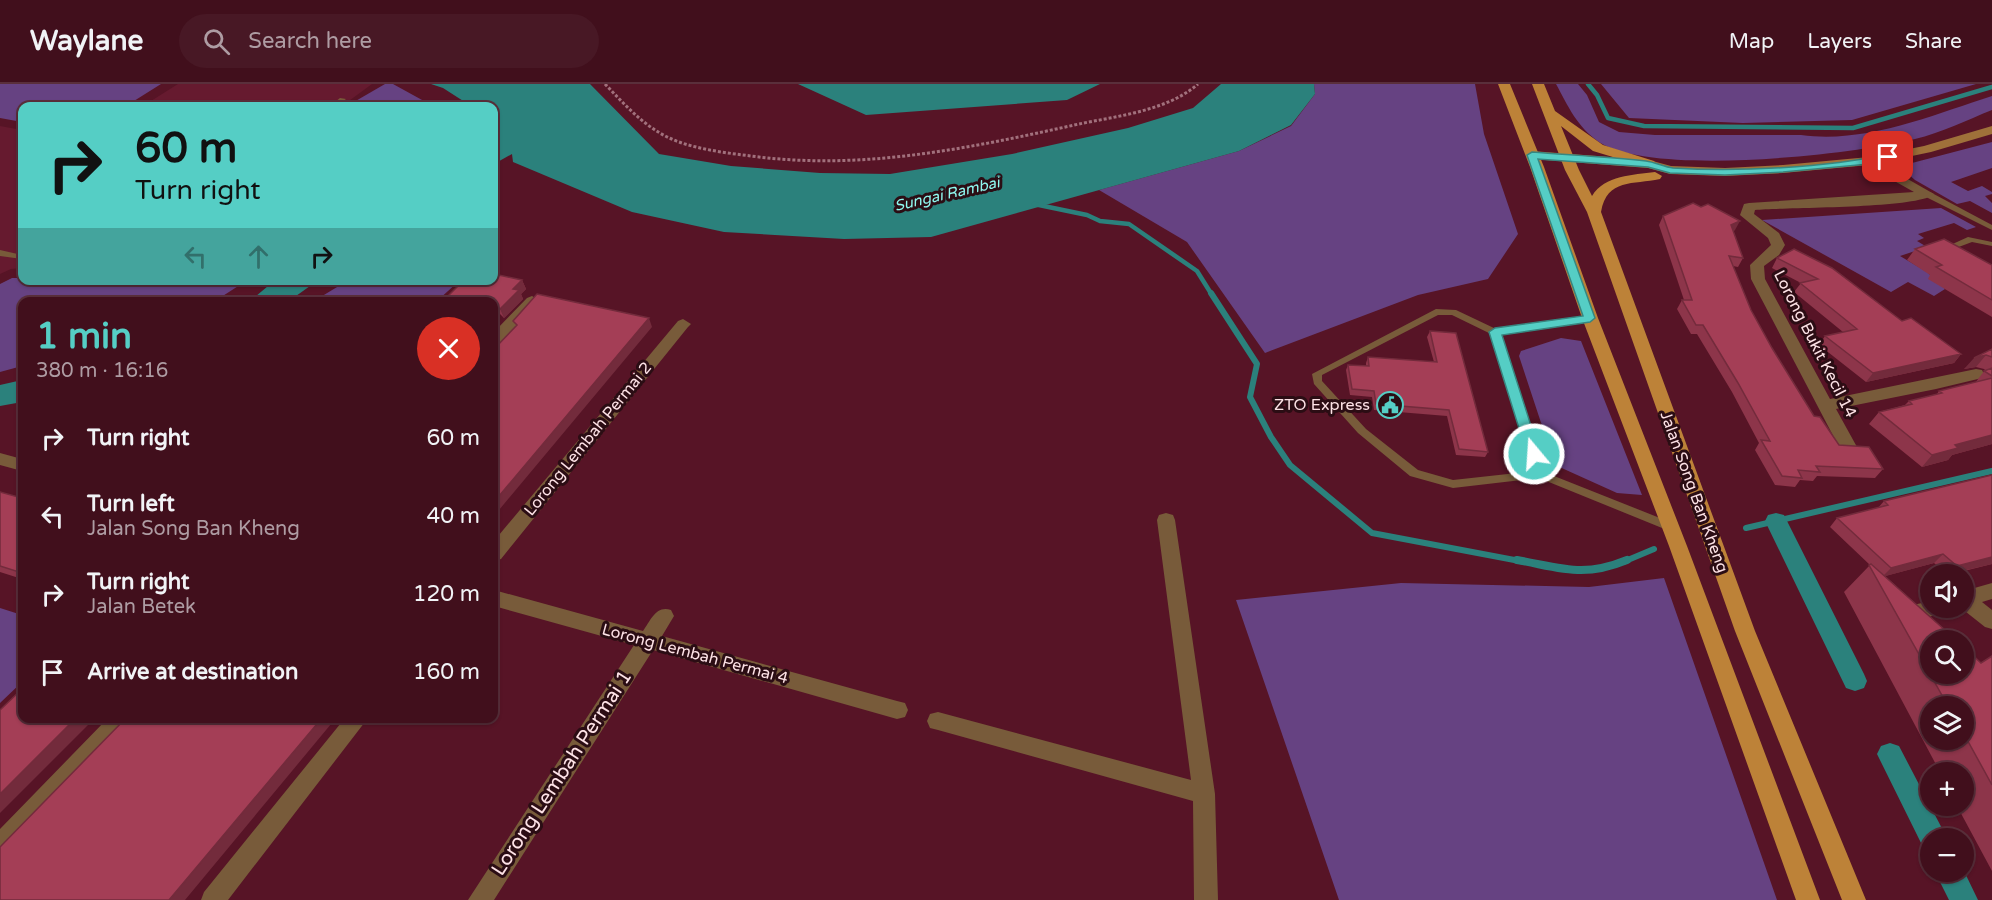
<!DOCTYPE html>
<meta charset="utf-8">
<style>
body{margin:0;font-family:"Varela Round",sans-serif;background:#481825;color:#f1f3f6;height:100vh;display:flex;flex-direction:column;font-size:22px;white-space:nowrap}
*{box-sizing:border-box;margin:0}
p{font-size:20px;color:#ae9ca3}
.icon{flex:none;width:33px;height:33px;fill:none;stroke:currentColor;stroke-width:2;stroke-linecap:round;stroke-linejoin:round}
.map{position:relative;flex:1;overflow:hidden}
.sheet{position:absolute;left:18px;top:213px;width:480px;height:426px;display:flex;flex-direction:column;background:#410f1c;border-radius:12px;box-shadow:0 2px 4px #0004,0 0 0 2px #5a2f3b}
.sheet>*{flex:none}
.banner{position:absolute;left:18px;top:18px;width:480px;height:183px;border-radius:12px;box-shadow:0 2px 4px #0004,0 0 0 2px #5a2f3b;background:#55cec5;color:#111;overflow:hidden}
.tools{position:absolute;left:1920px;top:480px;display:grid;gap:12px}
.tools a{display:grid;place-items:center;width:54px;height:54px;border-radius:50%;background:#410f1c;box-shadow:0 2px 4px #0004,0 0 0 2px #5a2f3b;font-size:30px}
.pin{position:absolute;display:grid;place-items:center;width:51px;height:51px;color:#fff;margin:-26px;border-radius:12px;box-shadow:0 3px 9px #0006}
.me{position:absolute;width:66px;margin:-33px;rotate:342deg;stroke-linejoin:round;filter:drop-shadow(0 0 4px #0008)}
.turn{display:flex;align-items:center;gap:21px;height:126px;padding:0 18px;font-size:27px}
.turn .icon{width:78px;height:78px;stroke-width:2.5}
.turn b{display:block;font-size:42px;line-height:51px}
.lanes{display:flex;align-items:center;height:57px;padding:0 18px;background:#0003;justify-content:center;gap:30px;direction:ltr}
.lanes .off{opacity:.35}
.round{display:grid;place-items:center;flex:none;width:63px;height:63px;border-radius:32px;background:#481825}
.overview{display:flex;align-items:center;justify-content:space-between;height:102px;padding:0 18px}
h1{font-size:36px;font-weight:700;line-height:45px;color:#55cec5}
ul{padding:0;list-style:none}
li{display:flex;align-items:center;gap:18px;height:78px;padding:0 18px}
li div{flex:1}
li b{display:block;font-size:22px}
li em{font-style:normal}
header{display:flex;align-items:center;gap:36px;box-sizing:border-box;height:84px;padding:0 30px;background:#410f1c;border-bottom:2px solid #5a2f3b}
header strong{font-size:28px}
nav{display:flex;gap:33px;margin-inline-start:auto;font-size:21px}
.search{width:420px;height:54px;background:#481825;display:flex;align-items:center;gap:15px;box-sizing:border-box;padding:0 21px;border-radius:33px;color:#ae9ca3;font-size:22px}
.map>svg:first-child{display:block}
.built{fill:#661a2f}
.green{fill:#664282}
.water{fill:#2b817c}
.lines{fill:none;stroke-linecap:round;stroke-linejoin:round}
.stream-far2{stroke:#2b817c;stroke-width:4.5}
.stream-far1{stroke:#2b817c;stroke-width:6}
.stream{stroke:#2b817c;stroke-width:8}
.canal{fill:#2b817c;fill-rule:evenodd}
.path{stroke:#a1707c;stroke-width:3;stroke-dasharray:3 2;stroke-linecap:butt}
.lane{fill:#785b3a;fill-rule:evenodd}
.street{fill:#785b3a;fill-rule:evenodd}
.secondary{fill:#9f713a;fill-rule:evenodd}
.primary{fill:#bd8238;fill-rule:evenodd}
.wall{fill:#8d354a;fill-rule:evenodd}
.shaded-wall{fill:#732b3c}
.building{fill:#a43e56;stroke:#732b3c;stroke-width:1.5}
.route{fill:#55cec5;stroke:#378680;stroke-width:1.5}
.labels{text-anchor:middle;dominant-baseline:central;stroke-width:6;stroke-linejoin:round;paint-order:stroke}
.far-water-label{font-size:15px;font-style:italic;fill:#90faf1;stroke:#2b0d14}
.street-label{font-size:16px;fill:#fde2e6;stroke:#2b0d14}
.poi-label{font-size:16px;fill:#fde2e6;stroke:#2b0d14;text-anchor:end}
.near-street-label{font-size:20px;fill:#fde2e6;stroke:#2b0d14}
</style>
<header>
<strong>Waylane</strong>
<div class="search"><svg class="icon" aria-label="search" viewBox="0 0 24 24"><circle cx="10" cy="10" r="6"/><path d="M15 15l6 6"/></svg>Search here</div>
<nav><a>Map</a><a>Layers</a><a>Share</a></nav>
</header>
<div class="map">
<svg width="1992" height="816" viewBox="0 0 1992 816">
<rect width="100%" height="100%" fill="#571426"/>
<path class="built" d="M178 0H372L342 22H143Z
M0 42 22 46V184L11 185 0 190Z"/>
<path class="green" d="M0 0H161L126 22H22V38L0 34Z
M385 0H393L433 22H347Z
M1314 0H1475L1484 50 1518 150 1488 195 1418 211 1265 269 1187 158 1099 106 1239 67 1291 42 1315 10Z
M1556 0H1578L1587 11 1599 38 1619 48 1655 51H1801C1866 60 1932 31 1992 12V26C1967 36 1941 49 1915 55 1851 71 1653 93 1599 58 1577 43 1568 22 1556 0Z
M1601 0H1976L1852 36 1743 39 1629 34Z
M1992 58V84L1951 98 1968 107 1982 102 1992 108V110L1985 112 1992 119V129L1970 117 1957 120 1915 96 1907 89 1912 79Z
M1941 124 1976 143 1967 146 1954 139 1918 150 1924 154 1917 157 1927 163 1900 172 1927 188 1945 205 1934 212 1908 198 1891 208 1762 136Z
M12 194H22V196L246 197 215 217 22 218V282L0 288V200Z
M347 197V196L459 197 437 217H314Z
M1561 254 1581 257 1642 411 1617 409 1555 381 1519 272 1521 267Z
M1664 494 1777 816H1339L1236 516 1401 499 1589 503Z
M0 524 22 531V598L0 619Z"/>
<path class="water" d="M431 0H590L659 70 731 82 820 89 890 90 1012 70 1128 44 1193 24 1221 0H1314L1315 10 1291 41 1239 67 931 153 844 155 724 148 632 128 513 78 512 70 494 80V56L499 52 494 44V22H471L443 4Z
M798 0H1100L1067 16 866 31Z
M274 197V196L317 197 289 217H250Z
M22 296V318L0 322V301Z"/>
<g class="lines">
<path class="stream-far2" d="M1588 0 1597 11 1608 34 1644 42 1853 44 1992 3
M1034 120 1087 131 1100 137 1129 140 1197 187 1212 211"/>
<path class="stream-far1" d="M1211 209 1257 280 1250 313 1271 353 1290 381 1372 449 1525 478
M1746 444 1992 387
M1623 478 1654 465"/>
<path class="stream" d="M1517 476C1562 484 1583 494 1627 476"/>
<path class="canal" d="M1776 429 1784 431 1787 437 1864 590 1867 597 1864 604 1855 607 1846 604 1765 437 1768 431Z
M1890 659 1899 662 1947 754H1930V766L1923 763 1877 670 1881 662Z
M1964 787 1978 816H1949L1935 788Z"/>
<path class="path" d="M605 0C627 23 648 47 679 58 702 66 727 69 751 72 863 87 970 64 1079 40 1117 32 1167 27 1198 0"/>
<path class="lane" d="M340 14 346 15 337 22H330Z
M1924 108H1930L1992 141V146L1924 112Z
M1968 153 1992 158V162L1972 158 1956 164 1960 169 1956 172 1953 171 1946 163Z
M0 166 22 171V175L0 172Z
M1436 225 1456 226 1496 245 1593 232V236L1590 237 1500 250 1544 388 1675 440 1676 443 1675 446H1667L1539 394 1453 404 1410 392 1358 349 1314 300 1312 290ZM1438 231H1452L1491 250 1534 387 1453 396 1418 386 1366 345 1322 297V291Z"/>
<path class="street" d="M1869 73 1934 110C1919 125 1785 123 1755 126L1754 130 1779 149 1785 161 1779 171 1764 182 1765 195 1830 315 1976 285 1982 286 1984 290 1982 294 1936 305 1836 325 1857 363 1854 367H1842L1839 363 1751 195 1750 181 1771 161 1768 154 1740 131 1744 120 1749 119 1914 108 1864 80 1863 77 1864 74Z
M532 212 540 217 537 220 500 261 494 262V248L527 214Z
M683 235 691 240 688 243 501 475 494 477V457L678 237Z
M0 369 22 375V387L0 381Z
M1166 429 1173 431 1175 436 1215 710 1218 816H1194L1193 717 938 646 930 644 927 637 930 630 938 628 1191 696 1157 436 1159 431Z
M1992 499V515L1982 518 1992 526V545L1985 543 1961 524H1964V507Z
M494 506 643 547C651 536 656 521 671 526L674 532 662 552 897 617 905 619 908 626 905 633 897 635 653 566 494 816H468L634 561 494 522Z
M1930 517V524H1943L1940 530 1912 537 1905 535 1902 529 1905 523Z
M108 634H133L131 641 8 769 0 772V745Z
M345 634H368L228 816H201L204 808Z"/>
<path class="secondary" d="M1992 42V50L1931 68 1869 81 1783 89 1725 92 1670 90 1648 84 1532 75 1526 71 1532 67 1649 76 1671 82 1725 84 1783 81 1869 73 1924 62Z"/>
<path class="primary" d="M1498 0H1510L1544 83 1598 234 1687 462 1820 816H1796L1669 462 1582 234 1530 83Z
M1532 0H1544L1555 27 1603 61 1654 77 1656 80 1649 84 1593 67 1561 42 1579 86 1592 112C1605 91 1633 91 1655 88L1662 92 1660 95C1633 101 1607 94 1601 128L1755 547 1866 816H1842L1735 547 1587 128 1565 86Z"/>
</g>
<path class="wall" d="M1663 132 1735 146 1733 147 1743 174 1738 183 1733 182 1751 226 1772 264 1814 332 1839 361 1883 385 1875 394 1817 392 1813 397 1800 396 1795 403 1775 401 1755 366 1759 359 1732 308 1697 250H1691L1677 225 1682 216H1684L1659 141Z
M1915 165 1992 181V233L1928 195 1930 191 1907 176Z
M1777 174 1902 237 1961 270 1954 279 1866 298 1819 261 1825 252 1843 248 1794 208 1801 199 1772 184Z
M522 196 526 205 521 210 523 215 504 234 500 230 494 237V218Z
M1430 247 1488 368 1485 373 1456 371 1447 332 1374 326 1372 313 1350 311 1346 286 1348 281 1366 282V279L1368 273 1434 278 1427 253Z
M1992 265V360L1952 371 1948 376 1922 383 1869 340 1879 328 1905 321 1909 317 1937 310 1939 307 1975 299 1985 286 1984 285 1976 283 1964 285Z
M1992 391V480L1952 490H1947L1934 479 1885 492 1981 579 1992 572V787L1957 722H1964V688H1940L1844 508 1870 481 1830 443 1837 434 1878 424 1884 417ZM1930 622H1964V656H1930Z
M0 408 22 414V495L0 488Z"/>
<path class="shaded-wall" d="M1740 137 1735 146 1725 150 1731 141Z
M522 196 526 205 521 210 523 215 504 234 500 225 513 205Z
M496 221 500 230 494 237V224Z
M649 234 652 243 494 432V418Z
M1961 270 1954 279 1866 298 1873 289Z
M1986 271 1976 283 1964 285 1974 274Z
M1992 351V360L1952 371 1948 376 1922 383 1932 371 1955 361Z
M1943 470 1934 479 1882 493 1891 484Z
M1992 473V480L1949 490 1957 482Z
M76 634H95L0 729V710Z
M322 634H336L185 816H169Z"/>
<path class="building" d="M1693 119 1701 123 1708 120 1740 137 1731 141 1743 174 1729 172 1751 226 1772 264 1814 332 1820 333 1839 361 1869 363 1883 385 1816 382 1820 388 1798 386 1802 394 1782 392 1761 356 1770 357 1738 299 1703 241H1696L1682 216H1692L1663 132Z
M1944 155 1992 181V216L1936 183 1942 181 1915 165Z
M1794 165 1832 184 1902 237 1911 234 1961 270 1873 289 1825 252 1857 245 1800 199 1818 195 1777 174Z
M494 190 522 196 513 205 519 206 500 225 496 221 494 224V218H442L464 196H494Z
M537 210 649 234 494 418V265L517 241 513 237Z
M1430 247 1456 249 1488 368 1459 365 1449 326 1376 320 1374 307 1352 305 1348 281 1369 282 1368 273 1437 278Z
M1992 265V273L1986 271 1974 274Z
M1992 284V292L1984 287Z
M1992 294V351L1955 361 1958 364 1932 371 1879 328 1912 320 1909 317 1942 309 1939 307Z
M1992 391V473L1957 482 1943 470 1891 484 1837 434 1888 421 1884 417Z
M0 408 22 414V489L0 482Z
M1871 480 1956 556H1930V590H1964V563L1981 579 1992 572V701L1964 650V622H1948L1869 481Z
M22 605V634H76L0 710V626Z
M126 634H322L169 816H0V763Z"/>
<path class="route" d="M1532 68C1570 71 1608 73 1646 77 1655 78 1664 83 1673 84 1736 88 1826 84 1888 70L1893 73 1869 80 1783 88 1725 91 1670 89 1648 83 1538 75 1595 234 1590 238 1502 251 1540 370 1534 374 1527 370 1489 248 1495 244 1583 232 1527 71Z"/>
<defs>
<symbol id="civic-ring" viewBox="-11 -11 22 22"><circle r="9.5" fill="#2b0d14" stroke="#55cec5" stroke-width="1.5"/><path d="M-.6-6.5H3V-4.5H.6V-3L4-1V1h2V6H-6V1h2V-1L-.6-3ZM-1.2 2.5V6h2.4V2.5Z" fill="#55cec5"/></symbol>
</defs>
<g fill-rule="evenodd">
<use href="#civic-ring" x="1375" y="306" width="30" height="30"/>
</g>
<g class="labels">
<g class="far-water-label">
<text transform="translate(947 110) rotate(-13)">Sungai Rambai</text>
</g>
<g class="street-label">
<text transform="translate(1815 260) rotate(63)">Lorong Bukit Kecil 14</text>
<text transform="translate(588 355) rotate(-51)">Lorong Lembah Permai 2</text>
<text transform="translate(1694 408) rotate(70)">Jalan Song Ban Kheng</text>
<text transform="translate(695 570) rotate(15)">Lorong Lembah Permai 4</text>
</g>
<g class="poi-label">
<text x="1370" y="321">ZTO Express</text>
</g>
<g class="near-street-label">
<text transform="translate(562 689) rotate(-57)">Lorong Lembah Permai 1</text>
</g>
</g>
</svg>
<div class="tools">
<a><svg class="icon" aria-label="sound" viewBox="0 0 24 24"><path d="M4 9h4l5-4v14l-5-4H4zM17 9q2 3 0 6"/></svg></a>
<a><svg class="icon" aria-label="search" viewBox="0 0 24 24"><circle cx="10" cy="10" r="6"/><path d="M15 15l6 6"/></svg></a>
<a><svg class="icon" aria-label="layers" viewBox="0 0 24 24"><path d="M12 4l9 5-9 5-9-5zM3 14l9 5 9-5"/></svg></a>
<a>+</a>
<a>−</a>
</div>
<div class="pin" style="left:1888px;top:73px;background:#d93025"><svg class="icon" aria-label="arrive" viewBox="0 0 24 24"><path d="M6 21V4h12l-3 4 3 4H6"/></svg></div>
<svg class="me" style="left:1534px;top:370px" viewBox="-20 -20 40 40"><circle r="17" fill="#55cec5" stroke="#fff" stroke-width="3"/><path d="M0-11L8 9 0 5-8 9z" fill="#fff"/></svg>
<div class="banner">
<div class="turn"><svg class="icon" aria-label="right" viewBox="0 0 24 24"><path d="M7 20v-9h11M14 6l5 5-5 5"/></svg><div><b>60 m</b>Turn right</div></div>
<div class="lanes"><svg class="icon off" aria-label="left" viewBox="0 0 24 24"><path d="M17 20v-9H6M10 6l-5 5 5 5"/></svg><svg class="icon off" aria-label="ahead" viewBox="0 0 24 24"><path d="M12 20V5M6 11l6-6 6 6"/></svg><svg class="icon" aria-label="right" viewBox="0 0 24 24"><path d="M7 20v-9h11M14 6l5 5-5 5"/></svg></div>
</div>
<section class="sheet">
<div class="overview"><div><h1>1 min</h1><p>380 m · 16:16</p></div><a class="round" style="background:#d93025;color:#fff"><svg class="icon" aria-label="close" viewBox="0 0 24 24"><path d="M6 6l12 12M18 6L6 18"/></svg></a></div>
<ul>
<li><svg class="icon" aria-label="right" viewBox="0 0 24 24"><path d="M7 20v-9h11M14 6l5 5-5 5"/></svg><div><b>Turn right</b></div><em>60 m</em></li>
<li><svg class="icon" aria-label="left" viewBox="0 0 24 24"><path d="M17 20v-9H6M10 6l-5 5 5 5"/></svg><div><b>Turn left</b><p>Jalan Song Ban Kheng</p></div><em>40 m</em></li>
<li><svg class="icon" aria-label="right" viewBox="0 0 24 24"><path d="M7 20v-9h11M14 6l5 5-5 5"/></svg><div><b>Turn right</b><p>Jalan Betek</p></div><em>120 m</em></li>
<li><svg class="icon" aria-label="arrive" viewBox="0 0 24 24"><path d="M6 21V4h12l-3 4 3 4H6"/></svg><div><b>Arrive at destination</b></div><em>160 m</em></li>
</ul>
</section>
</div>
